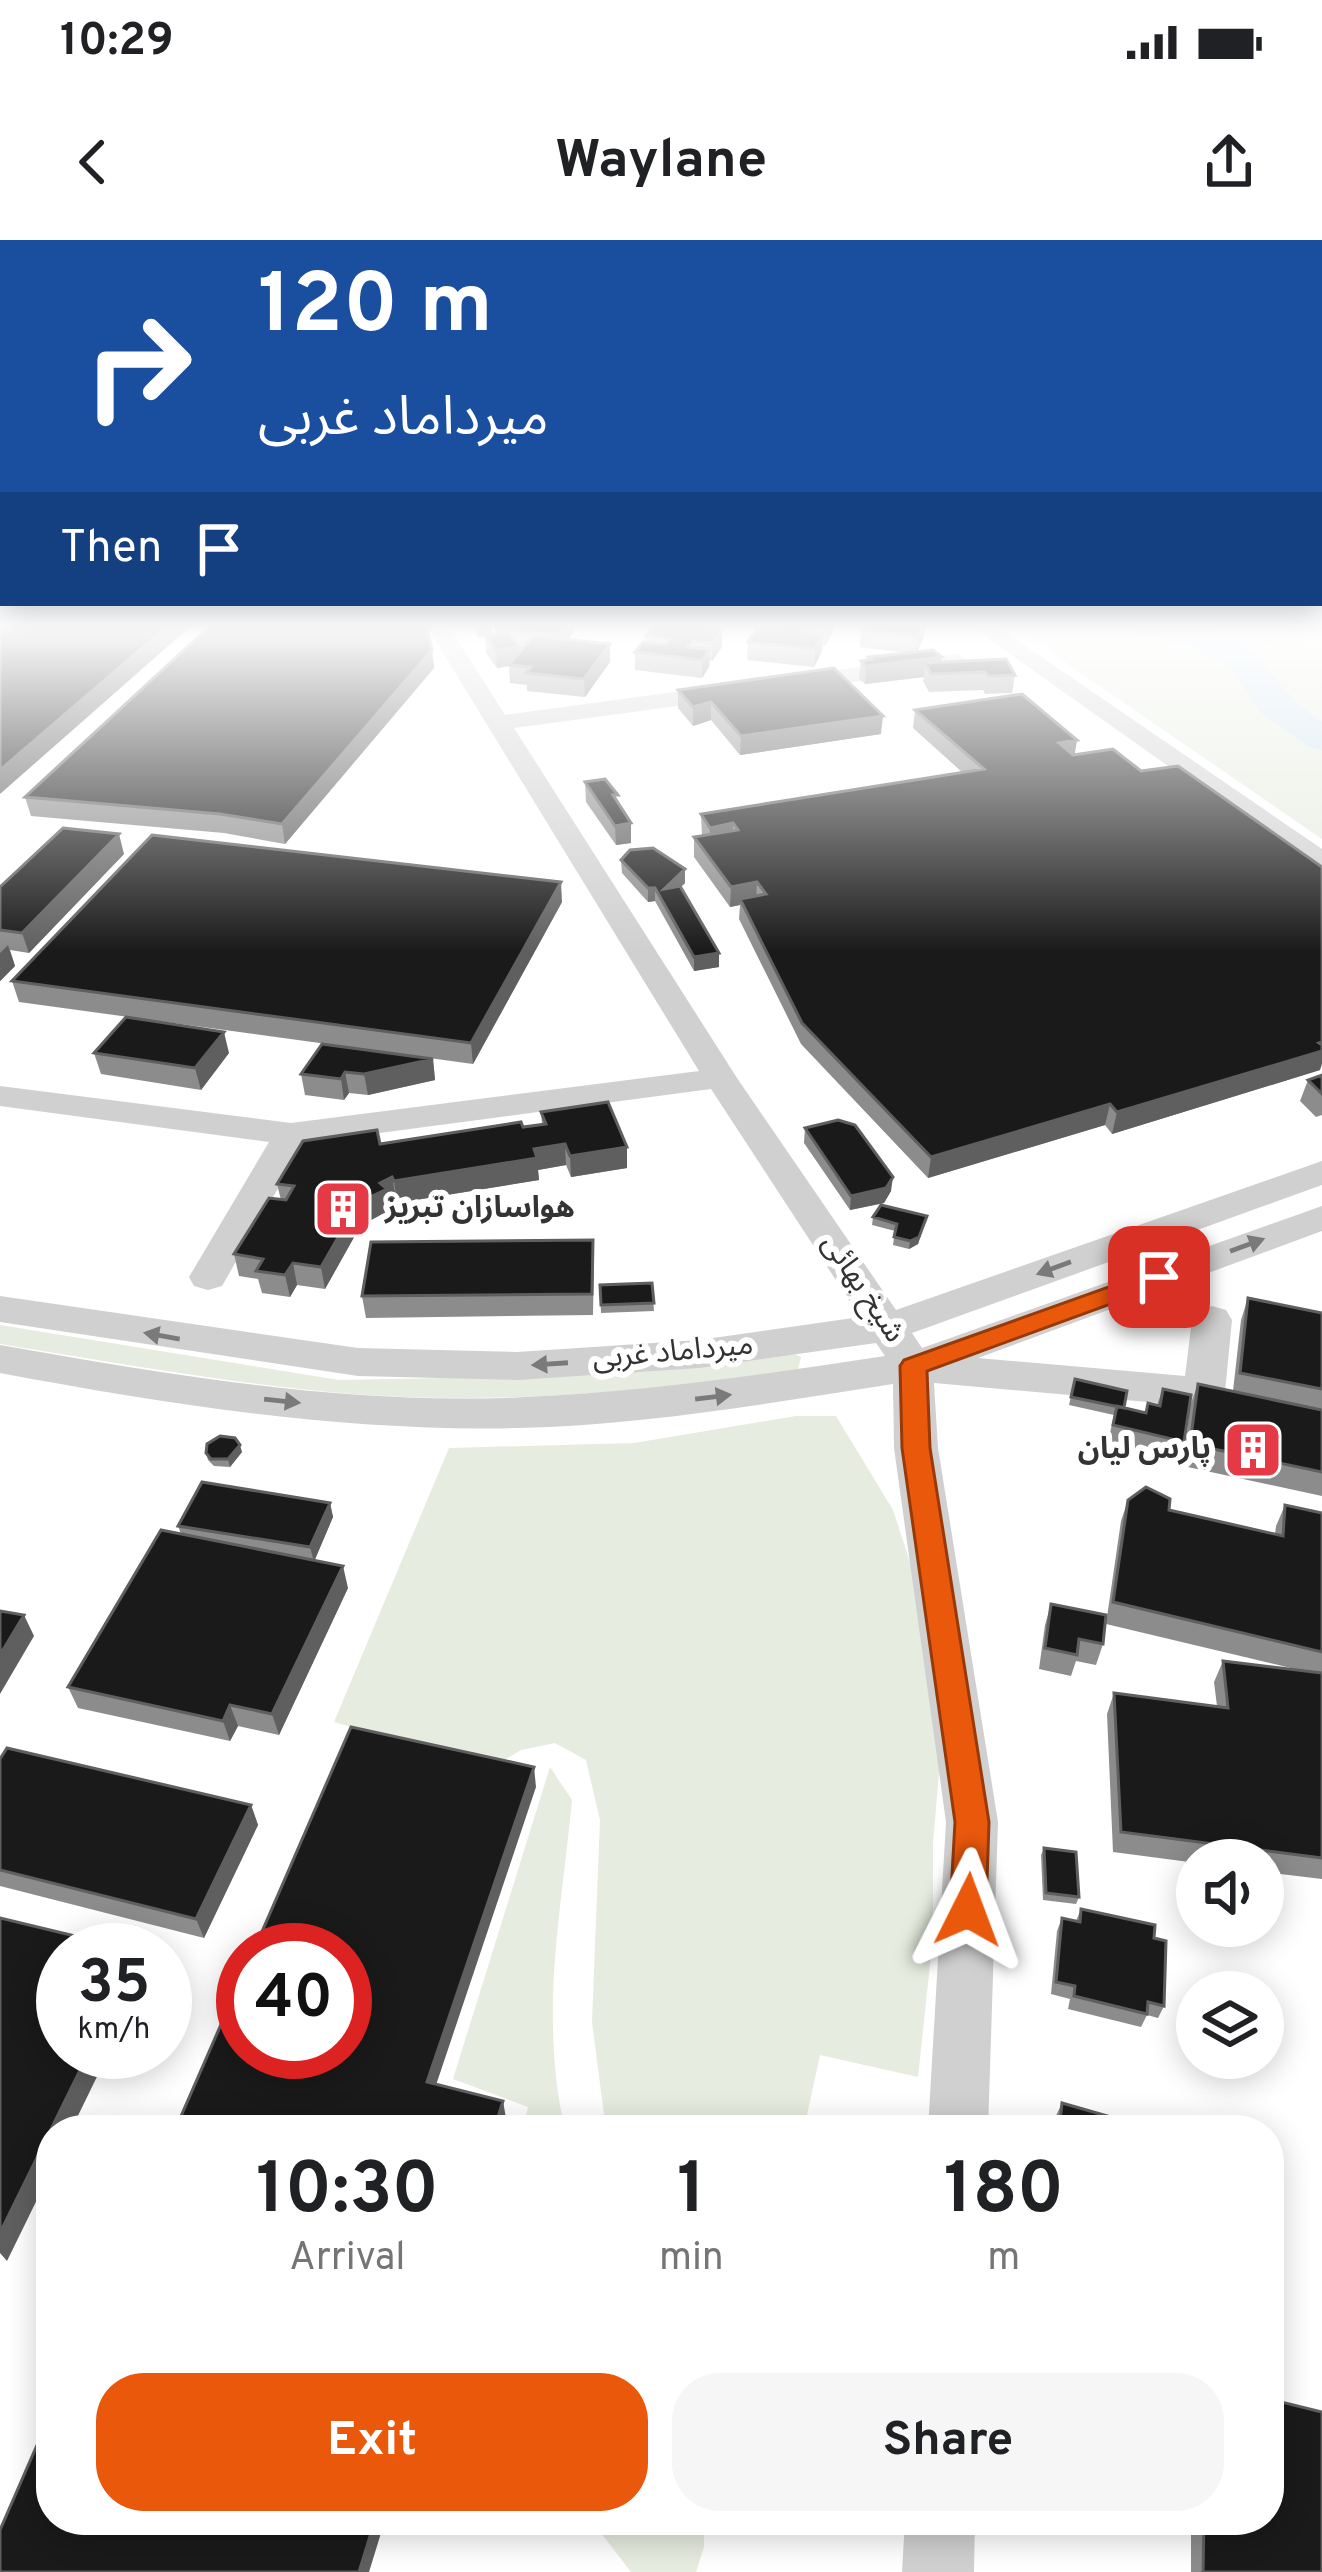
<!DOCTYPE html>
<meta charset="utf-8">
<style>
body{margin:0;font-family:Overpass,"Noto Sans Arabic",sans-serif;background:#f6f6f6;color:#202124;height:100vh;display:flex;flex-direction:column;font-size:45px;white-space:nowrap}
*{box-sizing:border-box;margin:0}
p{font-size:39px;color:#757577}
.icon{flex:none;width:66px;height:66px;fill:none;stroke:currentColor;stroke-width:2;stroke-linecap:round;stroke-linejoin:round}
.map{position:relative;flex:1;overflow:hidden}
.panel{position:absolute;left:36px;top:1875px;width:1248px;height:420px;display:flex;flex-direction:column;background:#fff;border-radius:48px;box-shadow:0 6px 30px #0003}
.panel>*{flex:none}
.top-card{position:absolute;left:0px;top:0px;width:1323px;height:366px;box-shadow:0 6px 30px #0003;background:#1a4fa0;color:#fff;overflow:hidden}
.tools{position:absolute;left:1176px;top:1599px;display:grid;gap:24px}
.tools a{display:grid;place-items:center;width:108px;height:108px;border-radius:50%;background:#fff;box-shadow:0 6px 30px #0003;font-size:60px}
.speed{position:absolute;left:36px;top:1683px;display:flex;gap:24px;font-size:60px;font-weight:700;text-align:center}
.speed>*{display:grid;place-content:center;width:156px;height:156px;border-radius:50%;background:#fff;box-shadow:0 6px 30px #0003;line-height:1}
.speed small{font-size:30px;font-weight:400}
.speed .limit{border:18px solid #d22;background:#fff;color:#111}
.pin{position:absolute;display:grid;place-items:center;width:102px;height:102px;color:#fff;margin:-51px;border-radius:24px;box-shadow:0 6px 18px #0006}
.me{position:absolute;width:132px;margin:-66px;rotate:3deg;stroke-linejoin:round;filter:drop-shadow(0 0 9px #0008)}
.turn{display:flex;align-items:center;gap:42px;height:252px;padding:0 60px;font-size:54px}
.turn .icon{width:156px;height:156px;stroke-width:2.5}
.turn b{display:block;font-size:84px;line-height:102px}
.then{display:flex;align-items:center;height:114px;padding:0 60px;background:#0003;gap:24px;font-size:45px}
.eta{display:flex;justify-content:space-evenly;align-items:center;height:204px;text-align:center}
.eta b{font-size:72px;font-weight:700;line-height:84px}
.cta{display:flex;gap:24px;margin-top:auto;padding:24px 60px}
.cta a{flex:1;height:138px;border-radius:48px;background:#ea580c;color:#fff;font-size:48px;font-weight:700;line-height:138px;text-align:center}
.cta a+a{background:#f6f6f6;color:#202124}
.status{display:flex;justify-content:space-between;align-items:center;height:84px;padding:0 60px;background:#fff;direction:ltr}
.status svg{height:33px;fill:currentColor}
header{display:flex;justify-content:space-between;align-items:center;height:156px;padding:0 60px;background:#fff;font-size:54px;font-weight:700}
.map>svg:first-child{display:block}
.green{fill:#e6ecdf}
.lines{fill:none;stroke-linecap:round;stroke-linejoin:round}
.river{fill:#cfe2ee;fill-rule:evenodd}
.minor{fill:#d0d0d0;fill-rule:evenodd}
.wall{fill:#8c8c8c}
.shaded-wall{fill:#5f5f5f}
.building{fill:#1a1a1a;stroke:#5f5f5f;stroke-width:3}
.oneway{fill:#7a7a7a}
.route{fill:#ea580c;stroke:#983908;stroke-width:3}
.labels{text-anchor:middle;dominant-baseline:central;stroke-width:12;stroke-linejoin:round;paint-order:stroke}
.poi-label{font-size:30px;font-weight:bold;fill:#333;stroke:#fff;text-anchor:start}
.street-label{font-size:30px;fill:#333;stroke:#fff}
</style>
<div class="status"><b>10:29</b><svg viewBox="0 0 49 12"><path d="M0 12V9h3v3zM5 12V6h3v6zM10 12V3h3v9zM15 12V0h3v12zM26 1h20v11H26zM47 4h2v5h-2z"/></svg></div>
<header><svg class="icon" aria-label="back" viewBox="0 0 24 24"><path d="M15 5l-7 7 7 7"/></svg>Waylane<svg class="icon" aria-label="share" viewBox="0 0 24 24"><path d="M12 15V3M7 8l5-5 5 5M5 13v7h14v-7"/></svg></header>
<div class="map">
<svg width="1322" height="2332" viewBox="0 0 1322 2332">
<rect width="100%" height="100%" fill="#fff"/>
<path class="green" d="M1011 385H1299L1322 397V599Z
M0 1085 339 1140 598 1135 790 1112 801 1117 798 1129C653 1152 499 1165 352 1154 234 1144 117 1123 0 1104Z
M796 1176H836L893 1270 919 1350 940 1521 933 1603V1697L918 1837 820 1815 807 1875 859 1890H606L592 1782 600 1580 586 1520 555 1503 521 1510 491 1528 334 1482 449 1208 634 1203Z
M550 1527 572 1560C561 1676 539 1774 565 1890H523L528 1867 453 1839Z
M591 2280H704V2307L696 2332H631Z"/>
<g class="lines">
<path class="river" d="M1131 385C1170 384 1229 382 1257 415 1282 444 1288 458 1322 482V510L1309 507 1261 473 1228 424 1182 403 1136 392Z"/>
<path class="minor" d="M426 385H448L505 475 957 414 969 421 957 428 514 488 737 838 896 1070 1322 921V945L912 1093 922 1108 1322 966V991L978 1118 1185 1136 1192 1080 1198 1070 1212 1066 1226 1070 1232 1080 1225 1152 1219 1163 1204 1167 934 1143 938 1208 998 1582 988 1890H928L946 1582 894 1208 893 1144C769 1163 645 1185 519 1188 345 1192 171 1165 0 1133V1105C171 1135 349 1166 524 1157 646 1152 765 1134 885 1116L876 1103 699 1128 517 1140 358 1136 0 1082V1056L358 1108 517 1112 699 1100 860 1077 711 849 304 903 222 1046 208 1050 194 1046 189 1037 269 902 0 866V846L291 883 699 831Z
M969 385H995L1322 609V630L1312 628Z
M1303 385H1322V396Z
M905 2280H975L974 2332H902Z"/>
</g>
<path class="wall" d="M471 385H492V394H495V385H580L574 386V392L567 400 610 422 585 457 527 451V445L510 443 509 426 497 428 486 413 485 396 478 397Z
M759 385H833V391L825 406 823 405 822 411 814 427 747 420 748 402Z
M864 385H926L923 399 917 412 942 417 941 423 1015 435 1012 453 985 454 983 450 929 452 923 441 924 437 865 444 859 439 861 421 869 420V417L907 413 860 407 861 390Z
M722 389V407L712 421 710 420 709 427 702 438 635 430V412L646 402V396Z
M432 410 434 428 285 604 224 593 31 576 25 557Z
M678 450 881 494 740 515 711 480 693 486 678 468Z
M915 470 1077 500 1074 515 1320 830 1112 894 1105 885 928 938 801 804 739 679 740 665 730 667 694 617V597L702 596 701 574 963 533 913 488Z
M585 542 619 564 631 603 616 605 586 562Z
M124 614 29 713 10 710 15 726 0 741V647Z
M621 620 685 643 681 647 719 713V727L694 731 655 661 648 662 622 633Z
M562 662 473 824 19 762 12 741Z
M94 813H229L201 850 101 834Z
M433 819 435 840 368 855 349 853 344 860 305 855 301 834Z
M1322 835V875L1316 877 1300 861 1308 840Z
M541 872 627 907V928L571 937 566 925 538 930 539 940 397 963 396 958 389 962 390 970 371 980 365 975 361 977 362 983 325 1049 297 1045 290 1057 262 1053 258 1039 239 1036 234 1014 281 960 277 944 380 904 542 884Z
M805 888 891 951 884 963 850 970 804 903Z
M927 976 918 1004 909 1009 893 1005 895 991 872 985 873 977Z
M594 1021 593 1075 366 1078 362 1056Z
M652 1043 654 1071 601 1073 600 1045Z
M1248 1058 1322 1073V1256L1183 1226 1190 1166 1198 1144 1233 1151 1241 1080Z
M1075 1139 1124 1168 1145 1173 1148 1163 1157 1165 1163 1149 1184 1202 1176 1223 1107 1207 1114 1175 1069 1165Z
M242 1212 230 1227 214 1226 208 1220 206 1213Z
M1128 1260 1275 1294 1276 1286 1285 1265 1322 1273V1639L1263 1632V1620H1197V1623L1113 1612 1107 1474 1114 1453 1217 1466 1214 1442 1223 1421 1299 1430 1106 1384 1121 1281Z
M330 1263 333 1277 314 1321 348 1348 279 1495 238 1486 230 1501 78 1468 68 1447 181 1294 178 1286Z
M1051 1364 1103 1404 1096 1425 1076 1421 1071 1436 1039 1429 1045 1385Z
M0 1519 251 1565 258 1585 204 1698 0 1646Z
M1044 1608 1079 1657 1076 1664 1043 1660 1041 1615Z
M1081 1669 1154 1698 1164 1766 1158 1778 1147 1775 1141 1787 1068 1769 1070 1759 1051 1754 1057 1691 1062 1678 1076 1681Z
M1062 1863 1156 1890H1053L1054 1880Z
M1191 2280H1269L1322 2332H1191Z"/>
<path class="shaded-wall" d="M169 385H190L191 386 0 554V530Z
M477 385H492V395L478 397Z
M565 385H574V392L557 412V395Z
M828 385H833V391L825 406Z
M923 385H926L923 399 916 414 918 396Z
M722 389V407L712 421 713 403Z
M823 394 822 411 814 427 815 409Z
M610 404V422L585 457 584 439Z
M519 407 521 424 497 428 496 410Z
M710 409 709 427 702 438V420Z
M432 410 434 428 285 604 282 584Z
M942 417 940 434 925 423 924 437 865 444 866 426Z
M711 462V480L693 486V467Z
M883 476 881 494 740 515 741 496Z
M1077 500 1074 519 1059 503Z
M631 583V603L616 605 615 586Z
M733 583V603L709 608 710 588Z
M119 594 124 614 29 713 22 693Z
M685 629V643L664 662V649Z
M561 642 562 662 473 824 471 803Z
M757 642 756 662 740 659V665L730 667 731 647Z
M648 648H655V661L648 662Z
M8 705 15 726 0 741V713Z
M719 713V727L694 731V717Z
M224 792 229 813 201 850 195 828Z
M1322 802V824L1320 830 1112 894 1117 872Z
M433 819 435 840 368 855 364 834Z
M345 832 349 853 344 860 341 839Z
M1110 864 1105 885 928 938 931 917Z
M565 904 566 925 538 930 539 940 397 963 394 941 534 909Z
M627 907V928L571 937 570 916Z
M392 937 396 958 389 962 390 970 371 980 368 958 380 943Z
M893 937 891 951 884 963 850 970 851 956Z
M361 953 365 975 361 977 362 983 325 1049 321 1027 354 957Z
M927 976 918 1004 909 1009 910 1001Z
M293 1023 297 1045 290 1057 285 1035Z
M240 1205 242 1212 230 1227 228 1219Z
M330 1263 333 1277 314 1322 310 1307Z
M343 1326 348 1348 279 1495 272 1474Z
M24 1375 34 1396 0 1454V1415Z
M230 1465 238 1486 230 1501 223 1481Z
M534 1527 536 1547 431 1860 427 1842Z
M251 1565 258 1585 204 1698 196 1679Z
M89 1812H109L71 1890H51V1931L7 2021 0 2013V1993Z
M503 1861 506 1878 502 1890H494Z
M375 2280H385L369 2332H359Z"/>
<path class="building" d="M0 385H169L0 530Z
M211 385 427 386 432 410 282 584 220 574 25 557Z
M505 385H565L557 395 502 389Z
M655 385H683L722 389 713 403 693 401 688 407 710 409 702 420 635 412 643 402 665 404 670 399 646 396Z
M784 385H828L826 388 805 386 802 391 823 394 815 409 748 402 757 388 781 390Z
M864 385H923L918 396 861 390Z
M508 392 519 407 496 410 485 395Z
M533 396 610 404 584 439 526 433 531 427 509 425Z
M933 410 942 417 866 426 861 421 872 419 869 417Z
M1006 419 1015 435 988 436 985 432 931 434 925 423Z
M834 428 883 476 741 496 711 462 693 467 678 450Z
M1022 454 1077 500 1059 503 1073 515 1113 509 1141 531 1178 526 1322 627V802L1319 803 1322 805V811L1117 872 1110 864 931 917 802 783 740 659 766 654 757 642 731 647 694 597 738 590 733 583 710 588 701 574 984 529 915 470Z
M605 539 618 555H613L631 583 615 586 585 542Z
M63 588 119 594 22 693 0 690V647Z
M152 595 561 642 471 803 12 741Z
M653 608 685 629 664 649 680 646 719 713 694 717 655 648H648L621 620 630 610Z
M126 777 224 792 195 828 94 813Z
M322 804 433 819 364 834 345 832 341 839 301 834Z
M1322 835V854L1308 840Z
M608 862 627 907 570 916 565 904 534 909 537 918 394 941 392 937 380 943 387 949 368 958 361 953 354 957 359 961 321 1027 293 1023 285 1035 256 1031 263 1019 234 1014 269 958 286 960 294 946 277 944 303 901 377 890 380 904 521 882 523 887 546 884 541 872Z
M838 880 855 885 893 937 886 948 851 956 805 888Z
M881 965 927 976 919 997 910 1001 894 997 897 984 873 977Z
M593 1000 592 1054 362 1056 371 1002Z
M652 1043 654 1063 601 1065 600 1045Z
M1248 1058 1322 1073V1149L1240 1133Z
M1075 1139 1127 1151 1124 1168 1071 1157Z
M1198 1144 1322 1170V1232L1190 1204Z
M1163 1149 1191 1155 1184 1202 1113 1185 1117 1166 1146 1173 1148 1163 1160 1166Z
M220 1196 235 1198 240 1205 228 1219H211L206 1213 207 1204Z
M202 1242 330 1263 310 1307 178 1286Z
M1146 1247 1170 1259 1169 1270 1283 1296 1285 1265 1322 1273V1412L1113 1362 1128 1260Z
M161 1290 343 1326 272 1474 230 1465 223 1481 68 1447Z
M1051 1364 1106 1375 1103 1404 1079 1399 1077 1415 1045 1408Z
M0 1371 24 1375 0 1415Z
M1223 1421 1322 1433V1618L1121 1592 1114 1453 1228 1468Z
M351 1487 534 1527 427 1842 503 1861 494 1890H175L243 1734V1812H345V1710H254Z
M7 1508 251 1565 196 1679 0 1630V1519Z
M1044 1608 1076 1612 1079 1657 1046 1653Z
M1081 1669 1155 1685 1154 1698 1166 1701 1164 1766 1148 1762 1147 1774 1074 1756 1075 1746 1056 1742 1062 1678 1080 1682Z
M0 1678 133 1710H63V1812H89L0 1993Z
M1062 1863 1156 1890H1059Z
M1269 2159 1322 2172V2332H1203L1204 2280H1269Z
M51 2173V2280H375L359 2332H0V2290Z"/>
<defs><path id="oneway-solid" d="M-6-.8H1V-3.2L6.5 0L1 3.2V.8H-6Z" transform="scale(3)"/></defs>
<g class="oneway">
<use href="#oneway-solid" transform="translate(1247 1005) rotate(-20)"/>
<use href="#oneway-solid" transform="translate(1054 1028) rotate(160)"/>
<use href="#oneway-solid" transform="translate(162 1096) rotate(-170)"/>
<use href="#oneway-solid" transform="translate(550 1124) rotate(176)"/>
<use href="#oneway-solid" transform="translate(713 1157) rotate(-7)"/>
<use href="#oneway-solid" transform="translate(282 1161) rotate(6)"/>
</g>
<linearGradient id="sky" x2="0" y2="1"><stop stop-color="#9ec6ea"/><stop offset="0.54" stop-color="#fff"/><stop offset="1" stop-color="#fff" stop-opacity="0"/></linearGradient>
<rect width="1322" height="711" fill="url(#sky)"/>
<path class="route" d="M1159 1029 1171 1037 1168 1043 927 1131 930 1208 989 1582 986 1670 981 1682 968 1686 956 1682 950 1670 955 1582 902 1208 900 1126 904 1120Z"/>
<defs>
<symbol id="building-square" viewBox="-11 -11 22 22"><rect x="-9" y="-9" width="18" height="18" rx="4" fill="#e63946" stroke="#fff"/><path d="M-4-6H4V6H1V3H-1V6H-4ZM-2.5-4.3h1.7v1.8h-1.7ZM.8-4.3h1.7v1.8H.8ZM-2.5-1h1.7V.8h-1.7ZM.8-1h1.7V.8H.8Z" fill="#fff"/></symbol>
</defs>
<g fill-rule="evenodd">
<use href="#building-square" x="310" y="936" width="66" height="66"/>
<use href="#building-square" x="1220" y="1177" width="66" height="66"/>
</g>
<g class="labels">
<g class="poi-label">
<text x="385" y="969">هواسازان تبریز</text>
<text x="1211" y="1210" text-anchor="end">پارس لیان</text>
</g>
<g class="street-label">
<text transform="translate(862 1049) rotate(56)">شیخ بهائی</text>
<text transform="translate(673 1113) rotate(-5)">میرداماد غربی</text>
</g>
</g>
</svg>
<div class="tools">
<a><svg class="icon" aria-label="sound" viewBox="0 0 24 24"><path d="M4 9h4l5-4v14l-5-4H4zM17 9q2 3 0 6"/></svg></a>
<a><svg class="icon" aria-label="layers" viewBox="0 0 24 24"><path d="M12 4l9 5-9 5-9-5zM3 14l9 5 9-5"/></svg></a>
</div>
<div class="speed"><div>35<small>km/h</small></div><div class="limit">40</div></div>
<div class="pin" style="left:1159px;top:1037px;background:#d93025"><svg class="icon" aria-label="arrive" viewBox="0 0 24 24"><path d="M6 21V4h12l-3 4 3 4H6"/></svg></div>
<svg class="me" style="left:968px;top:1670px" viewBox="-20 -20 40 40"><path d="M0-17L14 15 0 8-14 15z" fill="#ea580c" stroke="#fff" stroke-width="4"/></svg>
<div class="top-card">
<div class="turn"><svg class="icon" aria-label="right" viewBox="0 0 24 24"><path d="M7 20v-9h11M14 6l5 5-5 5"/></svg><div><b>120 m</b>میرداماد غربی</div></div>
<div class="then">Then<svg class="icon" aria-label="arrive" viewBox="0 0 24 24"><path d="M6 21V4h12l-3 4 3 4H6"/></svg></div>
</div>
<section class="panel">
<div class="eta">
<div><b>10:30</b><p>Arrival</p></div>
<div><b>1</b><p>min</p></div>
<div><b>180</b><p>m</p></div>
</div>
<div class="cta"><a>Exit</a><a>Share</a></div>
</section>
</div>
